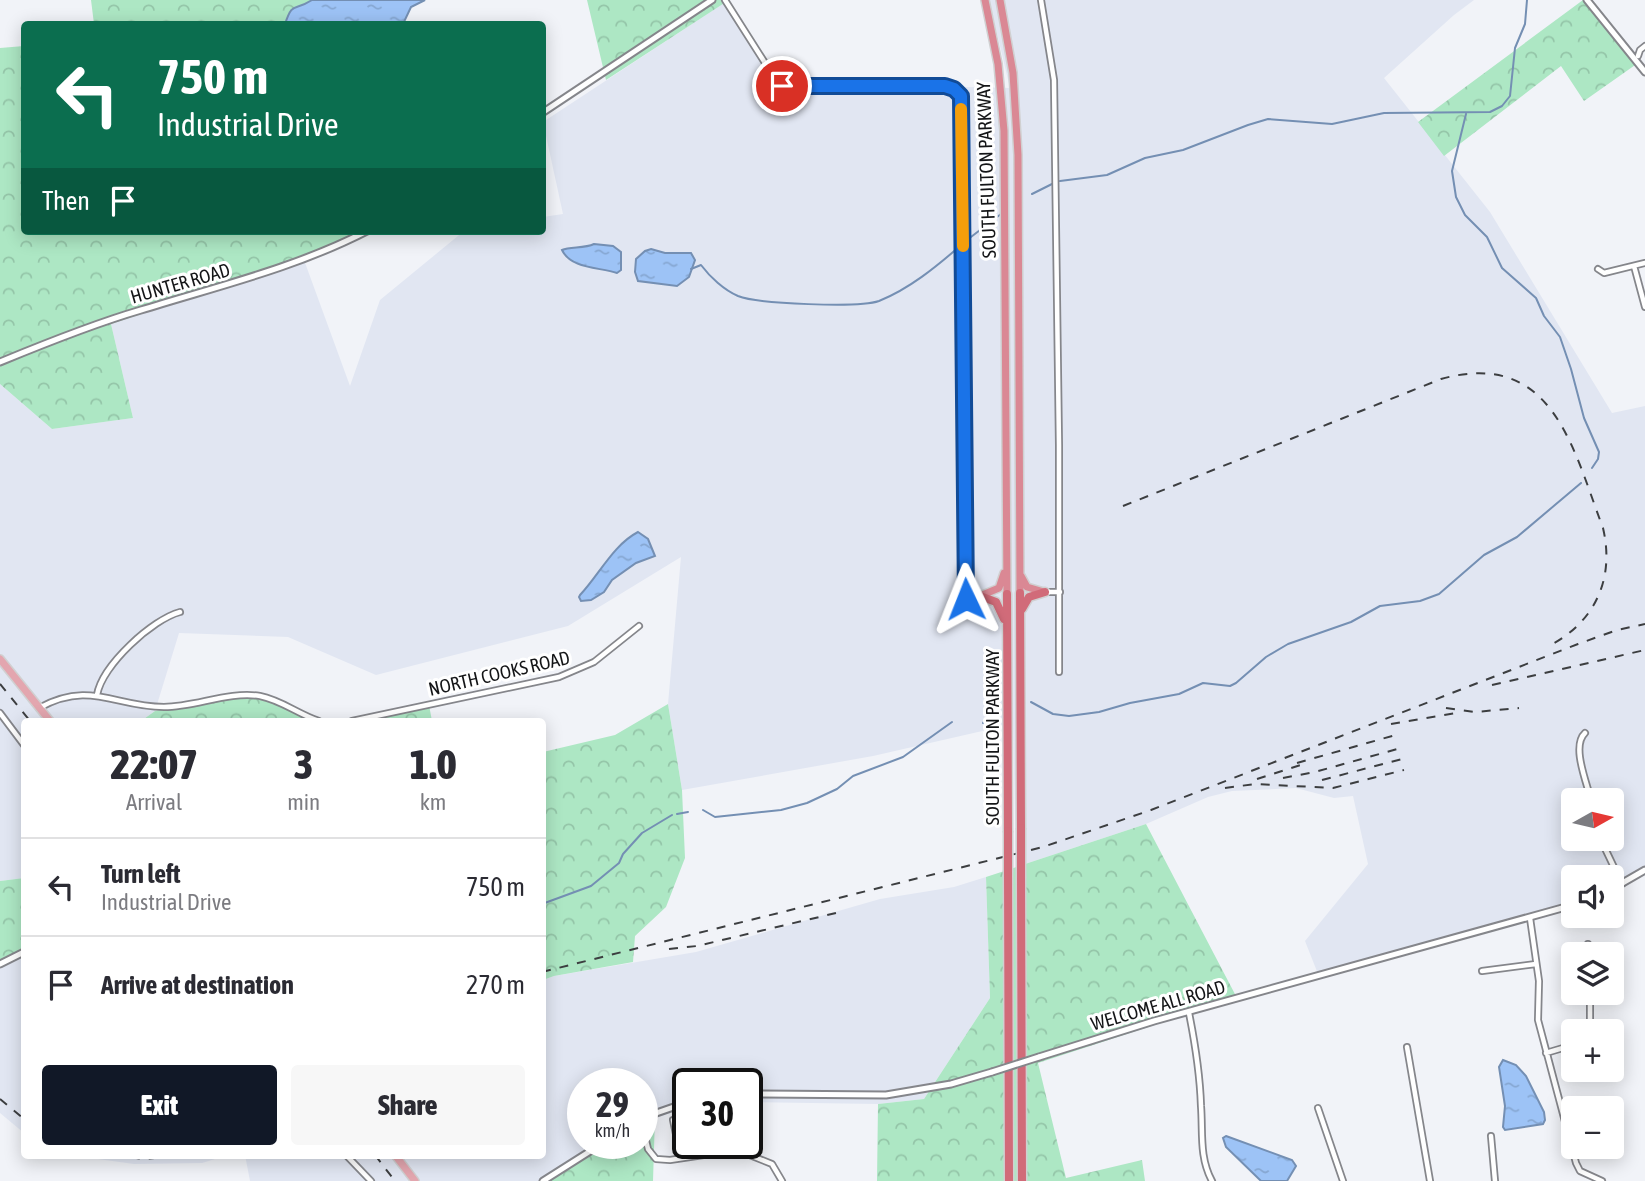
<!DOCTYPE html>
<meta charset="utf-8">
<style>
body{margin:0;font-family:"Asap Condensed",sans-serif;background:#f7f7f7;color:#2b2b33;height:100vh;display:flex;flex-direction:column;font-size:26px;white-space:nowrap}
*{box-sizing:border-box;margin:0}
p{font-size:23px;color:#7c7c81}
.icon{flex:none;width:38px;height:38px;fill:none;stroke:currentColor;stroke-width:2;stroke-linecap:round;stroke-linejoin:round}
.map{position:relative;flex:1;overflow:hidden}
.drawer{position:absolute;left:21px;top:718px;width:525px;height:441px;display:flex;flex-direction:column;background:#fff;border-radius:7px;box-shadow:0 4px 18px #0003}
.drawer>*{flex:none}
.guide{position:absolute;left:21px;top:21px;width:525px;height:214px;border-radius:7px;box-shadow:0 4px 18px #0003;background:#0b6e4f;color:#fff;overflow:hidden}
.needle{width:46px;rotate:82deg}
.buttons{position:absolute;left:1561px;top:788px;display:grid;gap:14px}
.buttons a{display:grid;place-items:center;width:63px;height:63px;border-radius:7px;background:#fff;box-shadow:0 4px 18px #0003;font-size:35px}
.speed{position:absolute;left:567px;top:1068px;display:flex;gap:14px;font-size:35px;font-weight:700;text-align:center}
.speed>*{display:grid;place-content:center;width:91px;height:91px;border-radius:50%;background:#fff;box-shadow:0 4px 18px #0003;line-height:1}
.speed small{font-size:18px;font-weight:400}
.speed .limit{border:4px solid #111;border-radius:10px;background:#fff;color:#111}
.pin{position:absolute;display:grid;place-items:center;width:60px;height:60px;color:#fff;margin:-30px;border:4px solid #fff;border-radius:50%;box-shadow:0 2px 7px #0007}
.me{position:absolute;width:77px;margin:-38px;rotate:358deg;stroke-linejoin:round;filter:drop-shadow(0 0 5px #0008)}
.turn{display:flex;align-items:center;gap:24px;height:147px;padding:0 21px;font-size:32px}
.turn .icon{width:91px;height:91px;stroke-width:2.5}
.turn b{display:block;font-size:49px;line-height:60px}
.then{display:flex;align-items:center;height:66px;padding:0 21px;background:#0003;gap:14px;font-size:26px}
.eta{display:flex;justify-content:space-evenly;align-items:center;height:119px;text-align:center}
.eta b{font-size:42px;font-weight:800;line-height:49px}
.button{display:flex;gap:14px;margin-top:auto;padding:14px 21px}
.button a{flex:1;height:80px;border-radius:7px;background:#111827;color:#fff;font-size:28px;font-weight:800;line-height:80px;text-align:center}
.button a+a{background:#f7f7f7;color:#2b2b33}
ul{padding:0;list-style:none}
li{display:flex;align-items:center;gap:21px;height:98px;padding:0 21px;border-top:2px solid #e1e1e2}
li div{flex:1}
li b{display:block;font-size:26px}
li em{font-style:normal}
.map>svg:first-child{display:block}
.built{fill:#e1e6f2;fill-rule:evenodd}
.forest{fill:url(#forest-crowns)}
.water{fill:url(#water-ripples);stroke:#748fb3;stroke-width:2}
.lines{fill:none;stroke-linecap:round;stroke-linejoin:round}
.stream{stroke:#748fb3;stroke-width:2}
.minor-casing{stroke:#85868b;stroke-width:8}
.tertiary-casing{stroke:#85868b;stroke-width:9}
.primary-casing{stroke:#d0d0d1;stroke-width:10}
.trunk-casing{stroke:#d0d0d1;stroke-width:10}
.motorway-casing{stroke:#d0d0d1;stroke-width:11}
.minor{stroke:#fff;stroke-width:4.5}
.tertiary{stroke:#fff;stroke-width:5}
.primary{stroke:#e3a6af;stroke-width:7}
.trunk{stroke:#da8894;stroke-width:7}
.motorway{stroke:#d16b79;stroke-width:8}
.rail{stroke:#3c3e40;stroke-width:2;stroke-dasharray:9 9;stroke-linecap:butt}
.tertiary-bridge-casing{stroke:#85868b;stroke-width:9;stroke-linecap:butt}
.motorway-bridge-casing{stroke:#d0d0d1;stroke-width:11;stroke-linecap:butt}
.tertiary-bridge{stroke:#fff;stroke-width:5}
.motorway-bridge{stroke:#d16b79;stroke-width:8}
.route-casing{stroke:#114b97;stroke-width:18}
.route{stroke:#1a73e8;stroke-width:12}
.slow{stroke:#f59e0b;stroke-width:12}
.labels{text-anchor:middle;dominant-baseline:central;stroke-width:6;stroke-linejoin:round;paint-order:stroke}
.street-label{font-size:19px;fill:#141517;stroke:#fff}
</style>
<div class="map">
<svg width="1645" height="1181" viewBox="0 0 1645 1181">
<defs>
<pattern id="forest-crowns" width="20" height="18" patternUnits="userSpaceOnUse" patternTransform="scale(1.75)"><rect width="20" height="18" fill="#ade7c4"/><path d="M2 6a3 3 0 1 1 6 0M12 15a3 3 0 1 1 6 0" fill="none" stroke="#94c5a8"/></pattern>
<pattern id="water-ripples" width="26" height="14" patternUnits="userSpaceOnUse" patternTransform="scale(1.75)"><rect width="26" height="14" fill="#9dc3f6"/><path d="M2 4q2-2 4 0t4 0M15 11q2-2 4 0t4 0" fill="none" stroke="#86a7d2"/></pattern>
</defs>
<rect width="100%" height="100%" fill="#f1f3f8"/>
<path class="built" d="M989 0H1474L1454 15 1384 78 1490 212 1612 413 1645 406V872L1626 886 1612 891V877H1573V904L1320 979 1305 941 1368 864 1353 796 1334 798 1296 788 1232 791 1208 797 1146 824 1016 867 1013 724 873 756 682 790 668 704 681 557 568 626 376 675 288 637 179 633 155 711 141 721H24V878L0 881V384L52 429 133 418 111 324 304 260 350 386 380 300 464 231H542L543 217 563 214 543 122 727 1 783 83 1010 88ZM1573 800H1612V838H1573Z
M986 877 990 998 924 1099 878 1104 747 1102V1083H688V1107L642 1123V1083H583V1143H604L549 1181H250L245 1155H542L543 980 554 976 696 952 880 899 954 887Z
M24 952V1133L0 1113V965Z
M69 1155H228L202 1163 134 1164Z"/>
<path class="forest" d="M91 0H314L286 24H94Z
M587 0H729L606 80Z
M1583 0H1587L1638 63 1584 101 1561 66 1444 156 1418 122Z
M24 46V231H367L304 260 111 324 133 418 52 429 0 384V48Z
M238 695 261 698 327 721H141L155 711Z
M668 704 682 790 685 858 666 907 635 936 633 962 554 976 543 980V752L615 735Z
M429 705 432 721H350Z
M1146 824 1237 998 1038 1063 1066 1178 1142 1160 1145 1181H877L878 1104 924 1099 990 998 986 877Z
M24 878V952L0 965V881Z
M655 1117 653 1181H549L604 1143H642V1123Z"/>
<path class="water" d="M312 0H425L411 7 403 24H285C293 0 294 12 312 0Z
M594 244 613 246 621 252V270L617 273C599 267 571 269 562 250 570 246 584 249 594 244Z
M651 249 665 253H691L695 260 689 277 677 286 638 281 635 272 636 259 645 251Z
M638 532 648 539 655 556 636 563 612 580 604 592 591 600 581 601 579 597 580 595C599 575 613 545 638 532Z
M1503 1060 1516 1065 1526 1076 1544 1112 1545 1120 1543 1124 1505 1130 1503 1127 1505 1106 1499 1067Z
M1226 1136 1292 1160 1296 1166 1287 1181H1261L1226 1147 1223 1138Z"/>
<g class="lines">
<path class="stream" d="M1466 114 1452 171 1456 197 1465 215 1487 237 1502 268 1536 298 1544 316 1560 337 1571 369 1584 418 1599 452 1598 459 1592 468
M1060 181 1107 175 1145 158 1183 150 1248 125 1268 119 1332 124 1384 113 1490 112 1502 106 1510 96 1515 48 1525 24 1527 0
M1032 194 1052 184
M967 240 1001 214
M691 269 701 265C710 277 724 290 738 296 758 304 859 308 879 301 909 289 936 267 960 246
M1031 702 1053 714 1069 716 1099 712 1130 703 1179 694 1203 683 1230 686 1236 683 1266 657 1288 644 1351 622 1380 606 1420 601 1439 594 1484 555 1517 537 1581 483
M983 723 998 701
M703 810 715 817 781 810 807 803 837 789 853 776 903 757 952 722
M677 814 688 812
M542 904 591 886 619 863 623 854 642 833 672 815"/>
<defs>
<path id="minor" d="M725 0 779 85 787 87 945 86 954 89 961 96 966 599 980 597
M1041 0 1054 80 1059 445V672
M1638 56 1640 50 1645 46
M1634 266 1645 307
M1598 269 1604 273 1645 263
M1045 592H1060
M97 695C102 665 153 619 180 612
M39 708C90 680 115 707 164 707 196 707 228 691 260 696 281 700 298 714 319 721
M0 713 24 745
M352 721 559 677 594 662 639 626
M1585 733C1571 746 1587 783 1591 800
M1600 838 1622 884
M1530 918 1539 981 1538 1020 1576 1163 1580 1171 1602 1181
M1588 944 1589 954
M1482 971 1536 964
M1590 992V1031
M1189 1013C1195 1043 1200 1075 1201 1106 1203 1132 1199 1157 1212 1181
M1407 1047 1430 1181
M1546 1053 1573 1045
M1318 1108 1343 1181
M673 1120 681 1158
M643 1128 648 1149 656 1159 670 1160 737 1150 772 1164 782 1181
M1491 1136 1495 1181
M346 1155 371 1181"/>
<path id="tertiary" d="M1587 0 1645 72
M542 113 712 0
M0 362C46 343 93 324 141 310 218 286 295 268 367 231
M1612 889 1645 870
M0 964 24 952
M1039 1057 1154 1021 1573 905
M747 1094 886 1095 951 1084 992 1072
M642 1118 688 1102
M543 1181 603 1143"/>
<path id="primary" d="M0 659 50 721
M395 1155 415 1181"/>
<path id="trunk" d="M985 0 998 64 1004 131 1007 594
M1000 0 1013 73 1018 155 1020 593
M1021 576 1027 587 1044 592
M980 596 999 588 1004 573"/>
<path id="motorway" d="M1020 593 1021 828
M1007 594 1008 831
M980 596 996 602 1004 619
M1022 609 1029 597 1045 592
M1008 872 1009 1181
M1021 878 1022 1181"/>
</defs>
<use href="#minor" class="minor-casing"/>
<use href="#tertiary" class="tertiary-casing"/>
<use href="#primary" class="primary-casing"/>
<use href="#trunk" class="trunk-casing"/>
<use href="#motorway" class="motorway-casing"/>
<use href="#minor" class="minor"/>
<use href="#tertiary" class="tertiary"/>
<use href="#primary" class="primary"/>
<use href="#trunk" class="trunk"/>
<use href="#motorway" class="motorway"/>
<path class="rail" d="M1123 506 1441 379C1553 348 1573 449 1603 528 1615 579 1595 622 1549 646
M0 684 30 721
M1492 685 1645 650
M1446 708 1475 712 1519 708
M1391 724 1456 713
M1297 763 1399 734
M1283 778 1315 772 1401 748
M1257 779 1307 763
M1322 780 1402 759
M1225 788 1255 784 1333 788 1404 770
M669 949 697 946 836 913
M542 972 1043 847 1151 810 1578 644 1617 630 1645 624
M0 1099 24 1119
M113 1155 143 1159 194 1155
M375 1155 395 1181"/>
<defs>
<path id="tertiary-bridge" d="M992 1072 1039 1057"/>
<path id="motorway-bridge" d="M1021 828V878
M1008 831V872"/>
</defs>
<use href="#tertiary-bridge" class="tertiary-bridge-casing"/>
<use href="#motorway-bridge" class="motorway-bridge-casing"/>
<use href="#tertiary-bridge" class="tertiary-bridge"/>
<use href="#motorway-bridge" class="motorway-bridge"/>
</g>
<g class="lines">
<defs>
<path id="route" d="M782 86H945L954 89 961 96 966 599"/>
</defs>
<use href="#route" class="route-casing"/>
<use href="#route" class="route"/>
<path class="slow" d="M961 109 963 246"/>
</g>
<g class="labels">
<g class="street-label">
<text transform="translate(986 170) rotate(-92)">SOUTH FULTON PARKWAY</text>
<text transform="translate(180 283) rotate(-16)">HUNTER ROAD</text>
<text transform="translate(499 673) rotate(-13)">NORTH COOKS ROAD</text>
<text transform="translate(992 737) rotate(-90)">SOUTH FULTON PARKWAY</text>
<text transform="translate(1158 1005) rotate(-16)">WELCOME ALL ROAD</text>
</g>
</g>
</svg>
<div class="buttons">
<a><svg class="needle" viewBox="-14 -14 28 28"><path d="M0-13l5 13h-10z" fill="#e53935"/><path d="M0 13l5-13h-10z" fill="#7c7c81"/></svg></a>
<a><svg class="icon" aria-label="sound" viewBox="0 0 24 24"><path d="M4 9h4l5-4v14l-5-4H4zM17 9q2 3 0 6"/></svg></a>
<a><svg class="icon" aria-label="layers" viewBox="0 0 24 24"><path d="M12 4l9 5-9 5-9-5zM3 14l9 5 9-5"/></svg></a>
<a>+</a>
<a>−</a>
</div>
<div class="speed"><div>29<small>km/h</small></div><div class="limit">30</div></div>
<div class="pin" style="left:782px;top:86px;background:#d93025"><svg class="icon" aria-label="arrive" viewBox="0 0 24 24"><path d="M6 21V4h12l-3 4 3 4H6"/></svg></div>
<svg class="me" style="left:966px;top:599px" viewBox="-20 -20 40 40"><path d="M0-17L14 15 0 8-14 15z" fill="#1a73e8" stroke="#fff" stroke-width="4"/></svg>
<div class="guide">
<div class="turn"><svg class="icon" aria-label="left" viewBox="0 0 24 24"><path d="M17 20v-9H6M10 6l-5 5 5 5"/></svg><div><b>750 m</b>Industrial Drive</div></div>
<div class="then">Then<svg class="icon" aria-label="arrive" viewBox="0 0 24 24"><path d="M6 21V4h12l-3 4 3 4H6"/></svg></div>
</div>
<section class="drawer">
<div class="eta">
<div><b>22:07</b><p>Arrival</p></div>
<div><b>3</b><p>min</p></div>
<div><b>1.0</b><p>km</p></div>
</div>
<ul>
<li><svg class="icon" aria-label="left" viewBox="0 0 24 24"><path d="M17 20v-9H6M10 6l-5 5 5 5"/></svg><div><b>Turn left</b><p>Industrial Drive</p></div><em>750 m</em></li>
<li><svg class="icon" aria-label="arrive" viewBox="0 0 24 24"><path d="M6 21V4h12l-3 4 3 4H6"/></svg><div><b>Arrive at destination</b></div><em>270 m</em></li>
</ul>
<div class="button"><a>Exit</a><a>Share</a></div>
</section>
</div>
